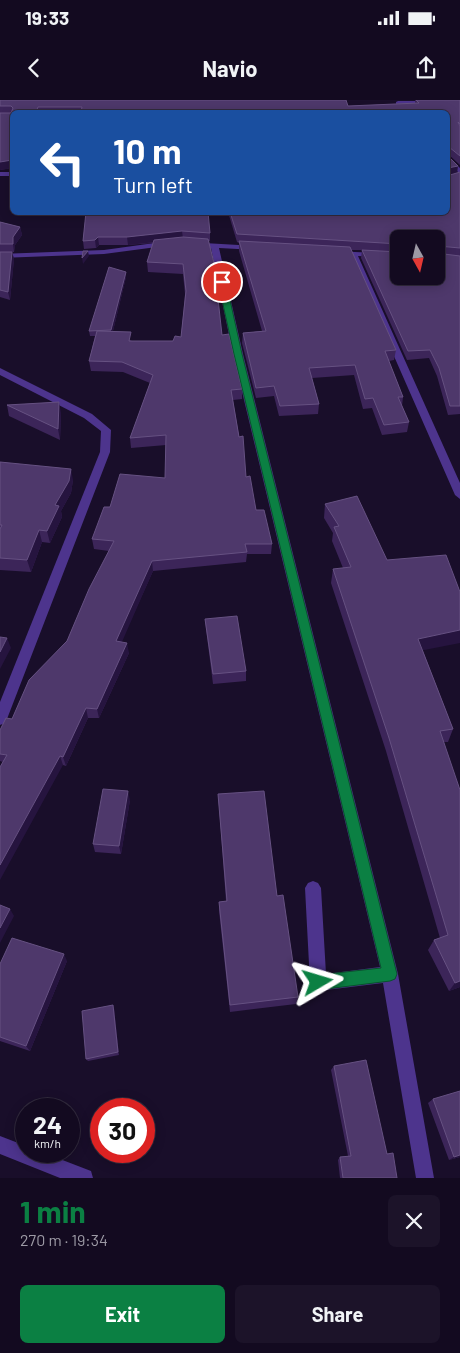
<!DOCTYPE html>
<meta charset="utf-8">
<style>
body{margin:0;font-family:Barlow,sans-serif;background:#1c1329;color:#f1f3f6;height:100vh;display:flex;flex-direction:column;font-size:19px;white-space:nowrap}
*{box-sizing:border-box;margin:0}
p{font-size:16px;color:#9d9aa5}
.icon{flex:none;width:28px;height:28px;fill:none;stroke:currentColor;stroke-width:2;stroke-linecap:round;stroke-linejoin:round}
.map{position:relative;height:1078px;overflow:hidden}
.sheet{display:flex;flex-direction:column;background:#130a20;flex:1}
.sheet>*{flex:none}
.guide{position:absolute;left:10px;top:10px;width:440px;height:105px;border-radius:8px;box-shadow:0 2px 12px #0003,0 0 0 1px #322b3e;background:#1a4fa0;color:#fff;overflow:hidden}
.needle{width:32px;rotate:172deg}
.controls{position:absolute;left:390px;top:130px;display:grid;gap:10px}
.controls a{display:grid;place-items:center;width:55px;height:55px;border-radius:8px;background:#130a20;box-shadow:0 2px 12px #0003,0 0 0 1px #322b3e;font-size:25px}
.speed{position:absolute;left:15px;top:998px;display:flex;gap:10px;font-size:25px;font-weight:700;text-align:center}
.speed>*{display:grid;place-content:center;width:65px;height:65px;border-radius:50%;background:#130a20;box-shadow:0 2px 12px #0003,0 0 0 1px #322b3e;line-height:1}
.speed small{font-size:12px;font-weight:400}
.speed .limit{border:8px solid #d22;background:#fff;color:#111}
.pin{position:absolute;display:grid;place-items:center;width:42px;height:42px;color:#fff;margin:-21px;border:2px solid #fff;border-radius:50%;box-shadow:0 1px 5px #0007}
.me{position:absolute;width:55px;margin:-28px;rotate:83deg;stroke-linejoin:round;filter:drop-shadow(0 0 4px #0008)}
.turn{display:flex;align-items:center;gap:18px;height:105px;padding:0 20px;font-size:22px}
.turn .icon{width:65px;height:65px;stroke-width:2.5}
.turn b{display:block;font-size:35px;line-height:42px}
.round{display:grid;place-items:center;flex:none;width:52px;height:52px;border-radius:8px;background:#1c1329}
.head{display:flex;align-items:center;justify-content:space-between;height:85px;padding:0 20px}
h1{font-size:30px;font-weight:700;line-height:38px;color:#0b8043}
.cta{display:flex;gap:10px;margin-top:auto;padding:10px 20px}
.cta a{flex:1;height:58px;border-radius:8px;background:#0b8043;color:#fff;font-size:20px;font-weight:700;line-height:58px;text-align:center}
.cta a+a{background:#1c1329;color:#f1f3f6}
.status{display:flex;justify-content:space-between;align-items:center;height:35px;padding:0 25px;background:#130a20;direction:ltr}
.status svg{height:14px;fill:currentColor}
header{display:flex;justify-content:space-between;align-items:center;height:65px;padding:0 20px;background:#130a20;font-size:22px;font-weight:700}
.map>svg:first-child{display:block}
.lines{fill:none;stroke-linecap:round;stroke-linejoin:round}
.street{fill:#4d348d;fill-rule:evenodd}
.wall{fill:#3c2559;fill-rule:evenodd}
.shaded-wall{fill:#26143f}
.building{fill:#4e386b;stroke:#665182}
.route{fill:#0b8043;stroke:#07532c}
</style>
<div class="status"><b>19:33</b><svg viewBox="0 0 49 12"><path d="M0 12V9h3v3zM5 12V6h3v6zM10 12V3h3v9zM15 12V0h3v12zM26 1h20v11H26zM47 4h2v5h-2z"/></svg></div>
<header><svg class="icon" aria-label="back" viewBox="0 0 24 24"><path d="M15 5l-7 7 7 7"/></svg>Navio<svg class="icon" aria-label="share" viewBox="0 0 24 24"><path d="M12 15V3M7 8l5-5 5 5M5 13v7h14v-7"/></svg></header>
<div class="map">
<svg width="460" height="1078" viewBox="0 0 460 1078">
<rect width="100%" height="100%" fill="#190e2a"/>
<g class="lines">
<path class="street" d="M398 1H460V5L396 4V2Z
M448 56 460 68V74L448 62Z
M0 72H12V76H0Z
M169 141 173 143 172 145 104 154 0 158V154L104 150Z
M204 143 256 146 260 148 256 150 219 148 243 254 398 874 434 1078H416L383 883 318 891 312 889 310 883 305 788 308 783 313 781 318 783 321 788 326 874 380 867 233 254 211 148 204 147Z
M333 151 399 154V158L358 156 460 383V399L455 395 350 156 333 155Z
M0 268 92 314 111 330 110 352 7 619 5 623 0 625V602L100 352 101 331 84 318 0 275Z
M0 1036 26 1046V1051H39L91 1071 93 1078H60L0 1054Z"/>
</g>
<path class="wall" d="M0 0 348 6 415 3V0H460V65L448 54 457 73 460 72V314L448 315 437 276 429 258 407 260 361 158 362 150H351L396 250 394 260 389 261 403 297 402 306 409 322 407 332 382 335 372 308 363 309 354 275 312 278 319 304 318 314 279 316 274 296 256 298 242 243 243 233 262 231 239 151V143L237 142 228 112H448V12H12V68L0 70ZM399 139 436 176H399Z
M86 112 210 133V141H209L222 235 242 289V299L233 300 246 377 256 410 272 444 271 454H247L246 462 153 471 121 542 129 553 99 618H88L66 666 63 665 3 662 0 661V630L12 619 67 541 109 451 94 449 92 439 110 407 165 378 166 345 131 348 130 338 150 283 123 272 91 271 89 261 95 236H90L89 231 126 172V177L113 231 132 241H173L181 237 185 194 183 174 148 172 147 162 153 143 128 145H99L96 148 84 149 83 141Z
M0 122 20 127 22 135 15 145 14 152H0Z
M0 152H12L14 159 10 200 0 197Z
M7 305 61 313 60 340 9 316Z
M0 362 73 380 71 393 61 411 62 417 50 443 42 442 31 472 0 470Z
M325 404 423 551 453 629 448 642H444L460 887 449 891 428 850 434 840 440 838 386 651 331 483 333 469 343 468 332 441 333 433 324 418Z
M205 519 246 571V581L213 584 206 529Z
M218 694 277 796 298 897 296 904 230 912 219 811V802L226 801Z
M130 700 121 754 95 752 93 744Z
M67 861 30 951 0 941V864Z
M114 908 119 955 88 961 86 959Z
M334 966 387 1054 397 1078H340L338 1060 340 1057 348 1056 331 970Z
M433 999 460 1057 449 1060 428 1003Z"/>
<path class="shaded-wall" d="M12 60V68L0 70V62Z
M458 66 457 74 448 76V68Z
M20 127 22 135 15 145 14 152 13 144V137Z
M182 131 183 139 128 145 127 137Z
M98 137 99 145 96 148 95 140Z
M88 151 89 156 83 164 82 158Z
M12 152 14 159 10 200 8 192Z
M126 172V177L112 235 111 230Z
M59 302 61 313 60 340 58 329Z
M71 369 73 380 71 393 61 411 62 417 50 443 47 431 55 405Z
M39 430 42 442 31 472 27 460Z
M152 461 153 471 118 551 116 541Z
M460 530V543L414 552 418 539Z
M7 538 11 548 0 569V552Z
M127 543 129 553 99 618 97 609Z
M86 608 88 618 66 666 63 657Z
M60 656 63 665 0 780V765Z
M128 691 130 700 121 754 119 746Z
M10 809 14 816 0 843V828Z
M64 854 67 861 30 951 26 946Z
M460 881V887L449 891 455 883Z
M113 905 114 908 119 955 118 952Z
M460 1055V1057L449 1060 454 1057Z"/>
<path class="building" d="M0 0H346L348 6 419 3 416 0H460V24L458 22 460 26V56L449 47 448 48V56L458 66 448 68V73L450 75 460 72V148L438 146 436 147V139H399V144L237 134 230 112H448V12H81L82 7H38L36 12H12V60L0 62V13H11L13 8 11 6H0Z
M86 112H208L210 133 182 131 127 137H98L95 140 83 141Z
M0 122 20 127 13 137V144H0Z
M183 137 208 139 214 163 222 235 229 234 242 289 231 290 239 337 243 336 246 377 250 376 256 410H264L272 444H245L247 452 152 461 116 541 127 543 97 609 86 608 63 657 60 656 0 765V667L7 655 0 654V630L6 618 12 619 29 580 67 541 89 489 114 441 92 439 104 407H110L120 374 165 378 166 335 130 338 153 275 122 262 89 261 97 231 131 232 129 241H173L175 236 181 237 186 191 183 164 147 162 154 140Z
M239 141 350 147 396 250 385 251 403 297H398L409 322 384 325 373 298 365 299 355 265 309 268 319 304 280 306 274 286 256 288 243 233 266 231Z
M362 150 399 152V176H436V153L460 156V306H450L439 268 430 250 408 251Z
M83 151H88L82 158Z
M0 152H12L8 192 0 190Z
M109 167 126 172 111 230 89 231Z
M59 302 58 329 7 305Z
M0 362 71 369 69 381 55 405 59 406 47 431 39 430 27 460 0 458V429L2 425H0Z
M357 396 387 460 446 455 460 492V530L418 539 453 629 440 631 460 690V881L455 883 434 840 448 835 389 638 333 469 351 467 334 427 339 426 325 404Z
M237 516 246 571 213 574 205 519Z
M0 537 7 538 0 552Z
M103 689 128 691 119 746 93 744Z
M264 691 277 796 283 795 298 897 230 905 219 802 227 801 218 694Z
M0 805 10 809 0 828Z
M12 838 64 854 26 946 0 937V864Z
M113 905 118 952 86 959 82 911Z
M366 960 387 1054 393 1053 397 1078H343L340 1057 351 1056 334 966Z
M460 991V1055L454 1057 433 999Z"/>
<path class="route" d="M222 179 226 182 242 254 397 874 395 879 390 881 318 890 313 888 311 882 313 877 318 875 381 868 234 254 218 182Z"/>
</svg>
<div class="controls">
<a><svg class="needle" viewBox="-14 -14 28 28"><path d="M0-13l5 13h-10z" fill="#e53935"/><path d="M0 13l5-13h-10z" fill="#9d9aa5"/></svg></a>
</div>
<div class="speed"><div>24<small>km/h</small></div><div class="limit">30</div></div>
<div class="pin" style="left:222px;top:182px;background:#d93025"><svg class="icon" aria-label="arrive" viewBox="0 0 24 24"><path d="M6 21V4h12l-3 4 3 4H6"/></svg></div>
<svg class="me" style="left:318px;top:882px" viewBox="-20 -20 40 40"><path d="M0-17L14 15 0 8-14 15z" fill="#0b8043" stroke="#fff" stroke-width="4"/></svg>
<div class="guide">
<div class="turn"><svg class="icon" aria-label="left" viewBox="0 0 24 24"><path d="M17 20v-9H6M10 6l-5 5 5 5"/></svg><div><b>10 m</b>Turn left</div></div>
</div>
</div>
<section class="sheet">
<div class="head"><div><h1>1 min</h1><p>270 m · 19:34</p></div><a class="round"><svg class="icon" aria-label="close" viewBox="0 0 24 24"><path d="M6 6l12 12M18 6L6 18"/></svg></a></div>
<div class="cta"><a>Exit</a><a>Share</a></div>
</section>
